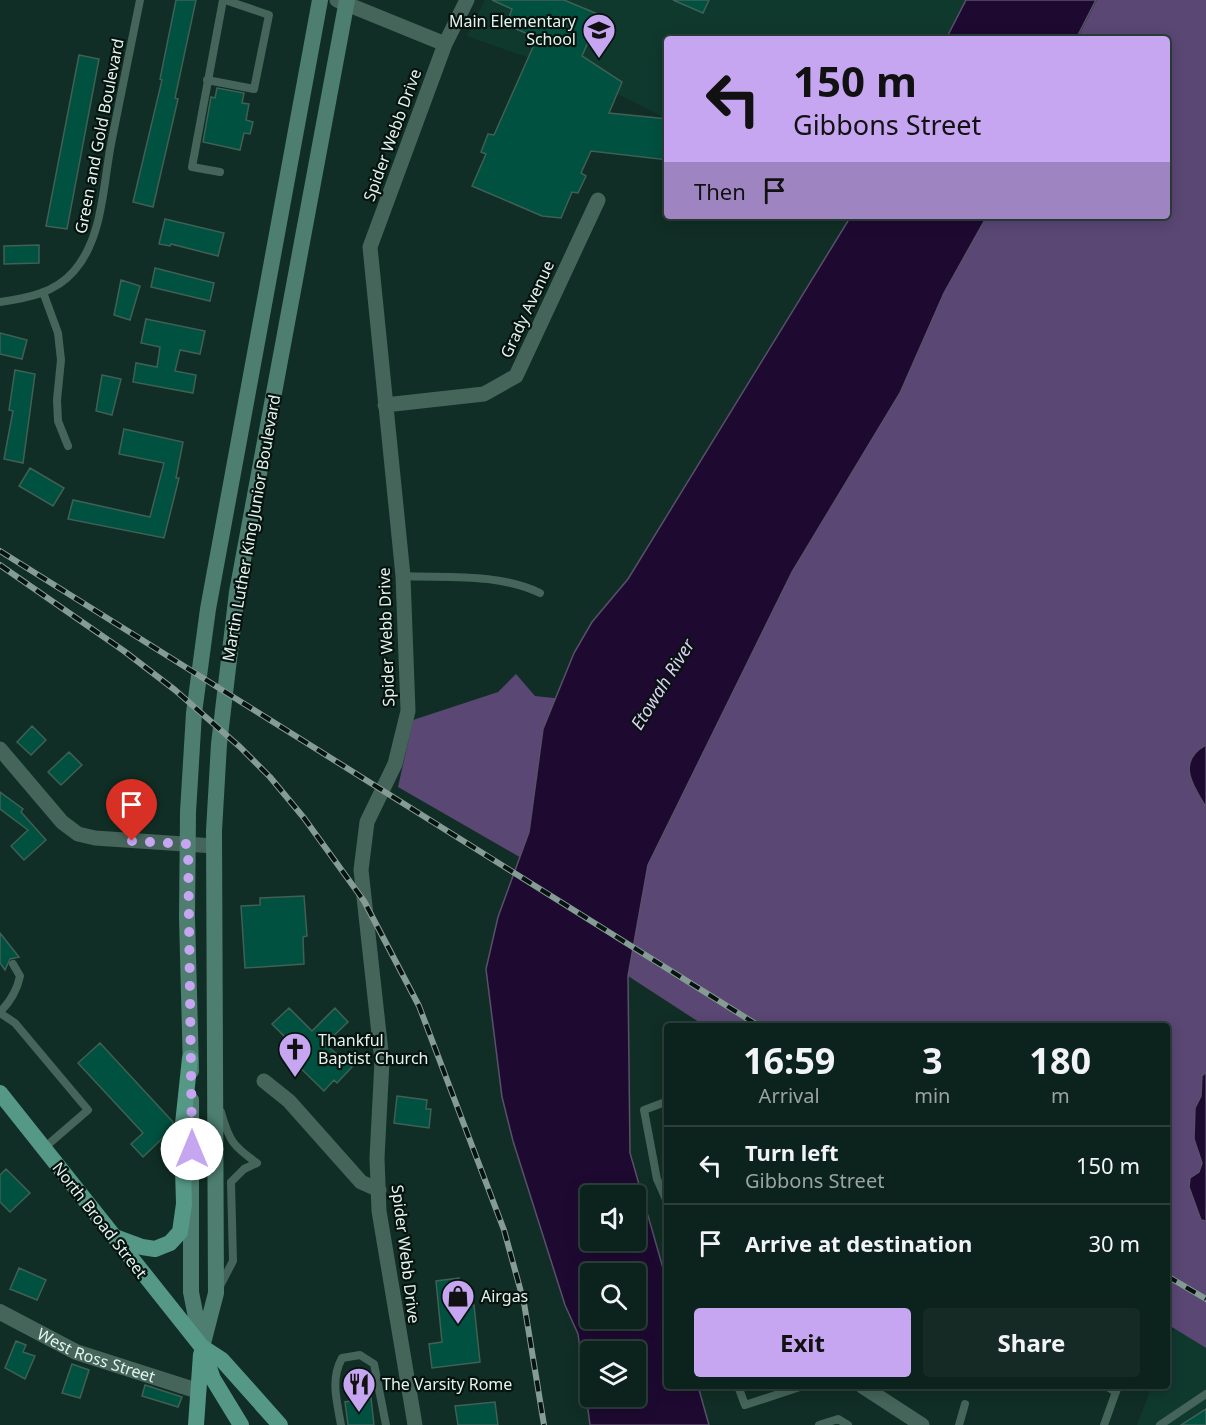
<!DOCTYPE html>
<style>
body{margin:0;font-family:"Noto Sans",sans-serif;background:#152a25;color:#f1f3f6;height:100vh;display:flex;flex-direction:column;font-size:22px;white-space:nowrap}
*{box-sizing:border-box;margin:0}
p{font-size:20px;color:#9aa4a3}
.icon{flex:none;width:33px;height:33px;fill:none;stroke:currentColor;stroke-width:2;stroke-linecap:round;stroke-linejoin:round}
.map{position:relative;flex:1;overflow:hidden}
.sheet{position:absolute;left:664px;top:1023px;width:506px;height:366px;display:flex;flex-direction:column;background:#0c221c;border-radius:6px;box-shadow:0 3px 15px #0003,0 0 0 2px #2c3f3b}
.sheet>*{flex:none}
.top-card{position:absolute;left:664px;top:36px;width:506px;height:183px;border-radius:6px;box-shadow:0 3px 15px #0003,0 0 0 2px #2c3f3b;background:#c6a6f0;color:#111;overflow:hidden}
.tools{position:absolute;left:580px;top:1185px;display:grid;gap:12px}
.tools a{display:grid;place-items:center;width:66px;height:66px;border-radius:6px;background:#0c221c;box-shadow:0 3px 15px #0003,0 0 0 2px #2c3f3b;font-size:30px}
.pin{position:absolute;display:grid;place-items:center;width:51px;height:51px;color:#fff;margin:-62px -26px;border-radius:50% 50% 50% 0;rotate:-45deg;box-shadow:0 0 6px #0007}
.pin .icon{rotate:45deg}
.me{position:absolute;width:66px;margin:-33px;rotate:0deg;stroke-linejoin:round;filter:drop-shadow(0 0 4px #0008)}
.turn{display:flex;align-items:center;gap:21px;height:126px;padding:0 30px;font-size:27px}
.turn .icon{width:78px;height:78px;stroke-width:2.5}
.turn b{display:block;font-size:42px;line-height:51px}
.then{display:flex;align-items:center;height:57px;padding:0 30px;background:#0003;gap:12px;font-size:22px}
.eta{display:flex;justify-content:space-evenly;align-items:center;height:102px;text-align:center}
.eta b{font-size:36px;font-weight:700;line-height:42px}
.primary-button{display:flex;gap:12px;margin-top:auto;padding:12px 30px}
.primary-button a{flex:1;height:69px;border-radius:6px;background:#c6a6f0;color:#111;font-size:24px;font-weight:700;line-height:69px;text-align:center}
.primary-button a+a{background:#152a25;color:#f1f3f6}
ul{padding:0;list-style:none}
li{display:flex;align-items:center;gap:18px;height:78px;padding:0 30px;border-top:2px solid #2c3f3b}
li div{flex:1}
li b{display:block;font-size:22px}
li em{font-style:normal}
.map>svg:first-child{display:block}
.built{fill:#10392e}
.forest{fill:#5a4774}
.water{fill:#1e0a31;stroke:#59506a;stroke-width:1.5;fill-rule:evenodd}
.building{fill:#005140;stroke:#405f55;stroke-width:1.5}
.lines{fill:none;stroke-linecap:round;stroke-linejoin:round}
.service{stroke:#45645a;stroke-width:8}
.minor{stroke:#45645a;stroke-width:15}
.tertiary{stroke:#45645a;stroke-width:16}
.secondary{stroke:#4d7e6f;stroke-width:16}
.primary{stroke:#559885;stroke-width:16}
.rail-casing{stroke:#859c95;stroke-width:6}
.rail{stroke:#07130f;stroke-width:4;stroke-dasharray:11;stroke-linecap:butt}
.route{stroke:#c6a6f0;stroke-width:10;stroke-dasharray:0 18}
.labels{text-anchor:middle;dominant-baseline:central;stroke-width:4.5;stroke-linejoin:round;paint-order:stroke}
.poi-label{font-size:16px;fill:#e3f4ee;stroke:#07130f;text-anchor:start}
.street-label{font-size:16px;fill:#e3f4ee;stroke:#07130f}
.water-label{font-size:18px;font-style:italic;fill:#deccf8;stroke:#07130f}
</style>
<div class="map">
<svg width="1206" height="1425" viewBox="0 0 1206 1425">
<rect width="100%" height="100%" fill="#102e25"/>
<path class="built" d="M485 0H1023L1009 39H668V118H665L586 78 467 36Z
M1174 1328 1206 1348V1425H1137L1152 1386H1167V1347Z"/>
<path class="forest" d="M1097 0H1206V1348L1167 1324V1026H705L628 976 648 865 792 572 900 393 944 293 986 216H1167V39H1077Z
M516 674 535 696 563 699 523 859 398 787 413 720 498 692Z"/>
<path class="water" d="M966 0H1096L1076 39H946Z
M851 216H987L944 293 900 393 792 572 648 865 628 976 630 1153 667 1282 668 1386H698L709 1425H590L578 1334 565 1305 513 1141 502 1097 486 969 498 917 529 832 543 729 574 653 592 622 628 579ZM591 1196H636V1240H591ZM591 1274H636V1318H591ZM591 1352H636V1396H591Z
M1206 745V807C1194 787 1175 762 1206 745Z
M1206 1072V1221L1201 1220 1189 1187 1190 1178 1199 1172 1202 1163 1194 1139 1195 1108 1201 1096 1202 1076Z"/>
<path class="building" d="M176 0H196L175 98 178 99 153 207 133 202 162 80 160 79Z
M492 0H564L600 15 582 56 622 82 609 113 668 119V160L591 151 581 173 586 176 578 193 572 192 561 218 542 216 472 186 486 154 481 152 488 134 494 135 537 38 514 28 515 23 508 20 512 9Z
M673 0H709L703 13Z
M79 55 99 59 67 229 46 226Z
M217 88 244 93 242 103 249 104 246 120 253 122 250 134 244 133 240 150 203 142 211 97 215 98Z
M165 219 224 233 218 256 171 244 170 246 159 244Z
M39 245V263L4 264V246Z
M155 268 214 283 210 301 151 287Z
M121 280 140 286 130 320 114 315Z
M146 319 205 331 200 354 180 350 175 371 196 375 193 393 133 382 136 363 157 367 160 347 141 343Z
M0 333 27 340 22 359 0 354Z
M15 370 35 374 23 463 4 459 13 411 9 410Z
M102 375 121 379 112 415 96 411Z
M124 429 183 442 176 478H179L164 538 68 519 73 500 150 517 164 463 119 454Z
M30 468 64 488 53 506 19 486Z
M32 726 46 740 31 755 17 742Z
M69 752 82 765 61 785 48 772Z
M0 792 23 809 21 812 46 840 24 860 11 846 28 830 0 809Z
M304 896 307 936 303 937 304 964 245 968 241 906 260 905V898Z
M0 933 19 957 10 959 5 970 0 963Z
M289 1008 312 1031 335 1008 348 1022 325 1044 352 1067 337 1083 334 1080 324 1091 287 1055 295 1047 272 1024Z
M100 1043 173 1122 172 1129 143 1157 131 1144 143 1133 78 1063Z
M397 1096 427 1100 426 1109H431L429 1128 394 1123Z
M6 1169 30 1193 10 1212 0 1202V1175Z
M19 1268 46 1280 37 1300 10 1289Z
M459 1278 462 1307 474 1305 480 1362 432 1368 429 1344 442 1342 436 1281Z
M16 1341 26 1345 23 1352 35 1356 25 1379 5 1368Z
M72 1364 89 1370 80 1398 62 1393Z
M145 1385 182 1397 178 1407 142 1396Z
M371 1398 374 1425H348L345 1402Z
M495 1402 498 1425H458L455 1406Z
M1206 1409V1425H1181Z"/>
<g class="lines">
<path class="service" d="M207 80 254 89 269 15 225 0
M220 172 192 167 223 0
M43 292 58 333 61 360 57 400 58 421 68 446
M0 302C28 298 55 293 74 271 103 238 103 185 111 144 121 96 130 48 140 0
M403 576C448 578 498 573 540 593
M0 1012C10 1002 17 991 20 976L13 964
M0 1013 15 1023 88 1110 44 1148
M668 1101 644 1110 657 1179 668 1204
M220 1286 233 1261 231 1182 244 1169 257 1163C233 1146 229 1141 221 1112
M738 1386 745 1405 803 1386
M1106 1386 1116 1392
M341 1425C337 1401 330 1380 342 1358L360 1355 374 1364 386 1425
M819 1425 838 1419 848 1425
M959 1425 965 1404
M1104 1425 1118 1386
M1160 1425 1206 1394"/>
<path class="minor" d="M337 0 445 44
M385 405 484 394 516 376 598 200
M0 749 62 822 78 834 95 838 214 846
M264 1081 289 1101 361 1182 379 1190
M862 1386 922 1425
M415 1425 379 1211 377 1158 382 1061 361 870 367 822 395 764 408 711 403 576 370 247 445 44 467 0"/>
<path class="tertiary" id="s1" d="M0 1312 76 1352 198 1391"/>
<path class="secondary" d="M191 1071 187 917 188 812 194 713 208 609 320 0
M191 1100V1292L201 1343
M202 1347 216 1293 214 831 219 744 237 592 347 0"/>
<path class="primary" d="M0 1093 202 1347 222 1360 280 1425
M115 1237 142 1247 155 1249 170 1243 180 1232 184 1204 182 1133 190 1058
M202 1347 213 1379 241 1425
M196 1425 201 1354"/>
<defs>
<path id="rail" d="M0 551 759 1026
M0 565 124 651 175 690 240 747 270 777 304 818 364 901 419 1006 504 1230 524 1303 544 1425
M1167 1276 1206 1299"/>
</defs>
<use href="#rail" class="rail-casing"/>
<use href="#rail" class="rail"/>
</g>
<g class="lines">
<path class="route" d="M132 841 188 844 192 1149"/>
</g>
<defs>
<symbol id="school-pin" viewBox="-11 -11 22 30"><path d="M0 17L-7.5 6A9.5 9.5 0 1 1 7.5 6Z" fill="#c6a6f0" stroke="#07130f"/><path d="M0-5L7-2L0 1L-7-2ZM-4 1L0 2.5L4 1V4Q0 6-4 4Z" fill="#111"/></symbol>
<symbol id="church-pin" viewBox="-11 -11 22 30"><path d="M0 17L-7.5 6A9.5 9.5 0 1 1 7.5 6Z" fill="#c6a6f0" stroke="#07130f"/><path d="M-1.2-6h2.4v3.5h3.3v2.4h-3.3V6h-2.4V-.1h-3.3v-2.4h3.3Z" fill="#111"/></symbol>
<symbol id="shop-pin" viewBox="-11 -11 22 30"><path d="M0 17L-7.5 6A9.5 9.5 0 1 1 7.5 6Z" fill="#c6a6f0" stroke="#07130f"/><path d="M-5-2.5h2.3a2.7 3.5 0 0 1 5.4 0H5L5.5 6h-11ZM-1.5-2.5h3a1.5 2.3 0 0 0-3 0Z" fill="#111"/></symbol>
<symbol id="restaurant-pin" viewBox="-11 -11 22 30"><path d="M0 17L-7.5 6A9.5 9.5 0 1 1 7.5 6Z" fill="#c6a6f0" stroke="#07130f"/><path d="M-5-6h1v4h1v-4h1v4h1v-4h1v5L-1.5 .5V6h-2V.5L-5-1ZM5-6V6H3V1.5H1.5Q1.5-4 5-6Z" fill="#111"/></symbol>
</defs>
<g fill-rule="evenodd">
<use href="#school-pin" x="580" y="11" width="38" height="52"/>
<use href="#church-pin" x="276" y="1030" width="38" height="52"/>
<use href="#shop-pin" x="439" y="1277" width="38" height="52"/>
<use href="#restaurant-pin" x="340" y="1365" width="38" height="52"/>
</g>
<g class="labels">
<g class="poi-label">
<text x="576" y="21" text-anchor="end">Main Elementary<tspan x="576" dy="18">School</tspan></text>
<text x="318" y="1040">Thankful<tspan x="318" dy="18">Baptist Church</tspan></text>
<text x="481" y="1296">Airgas</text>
<text x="382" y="1384">The Varsity Rome</text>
</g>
<g class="street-label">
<text transform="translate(392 135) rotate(-70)">Spider Webb Drive</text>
<text transform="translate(99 136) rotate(-79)">Green and Gold Boulevard</text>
<text transform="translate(527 309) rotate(-65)">Grady Avenue</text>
<text transform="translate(251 528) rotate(-80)">Martin Luther King Junior Boulevard</text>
<text transform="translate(386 637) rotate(-92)">Spider Webb Drive</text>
<text transform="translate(100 1220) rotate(52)">North Broad Street</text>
<text transform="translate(406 1254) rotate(83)">Spider Webb Drive</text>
<text stroke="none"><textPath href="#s1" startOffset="106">West Ross Street</textPath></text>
</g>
<g class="water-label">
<text transform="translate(662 684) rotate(-58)">Etowah River</text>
</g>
</g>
</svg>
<div class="tools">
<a><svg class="icon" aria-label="sound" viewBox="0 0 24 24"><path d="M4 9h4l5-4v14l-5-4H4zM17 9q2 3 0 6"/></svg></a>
<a><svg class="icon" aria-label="search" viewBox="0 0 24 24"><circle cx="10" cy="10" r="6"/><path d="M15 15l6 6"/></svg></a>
<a><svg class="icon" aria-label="layers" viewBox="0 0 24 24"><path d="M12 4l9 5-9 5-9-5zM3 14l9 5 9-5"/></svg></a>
</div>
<div class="pin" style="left:132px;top:841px;background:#d93025"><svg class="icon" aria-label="arrive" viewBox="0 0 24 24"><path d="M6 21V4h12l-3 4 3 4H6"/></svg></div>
<svg class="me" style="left:192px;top:1149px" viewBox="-20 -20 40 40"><circle r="19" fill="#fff"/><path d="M0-13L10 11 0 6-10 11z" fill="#c6a6f0"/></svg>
<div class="top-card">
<div class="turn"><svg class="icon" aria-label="left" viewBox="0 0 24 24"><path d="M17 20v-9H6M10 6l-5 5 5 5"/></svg><div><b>150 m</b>Gibbons Street</div></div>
<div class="then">Then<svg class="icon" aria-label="arrive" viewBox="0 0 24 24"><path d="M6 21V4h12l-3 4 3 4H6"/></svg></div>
</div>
<section class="sheet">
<div class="eta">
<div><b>16:59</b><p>Arrival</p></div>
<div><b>3</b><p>min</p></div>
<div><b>180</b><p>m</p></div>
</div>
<ul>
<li><svg class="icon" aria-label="left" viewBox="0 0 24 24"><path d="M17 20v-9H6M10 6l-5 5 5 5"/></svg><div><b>Turn left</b><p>Gibbons Street</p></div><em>150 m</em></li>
<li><svg class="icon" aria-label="arrive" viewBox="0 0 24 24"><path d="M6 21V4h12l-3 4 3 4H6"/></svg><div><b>Arrive at destination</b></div><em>30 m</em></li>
</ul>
<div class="primary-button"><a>Exit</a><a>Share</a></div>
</section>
</div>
